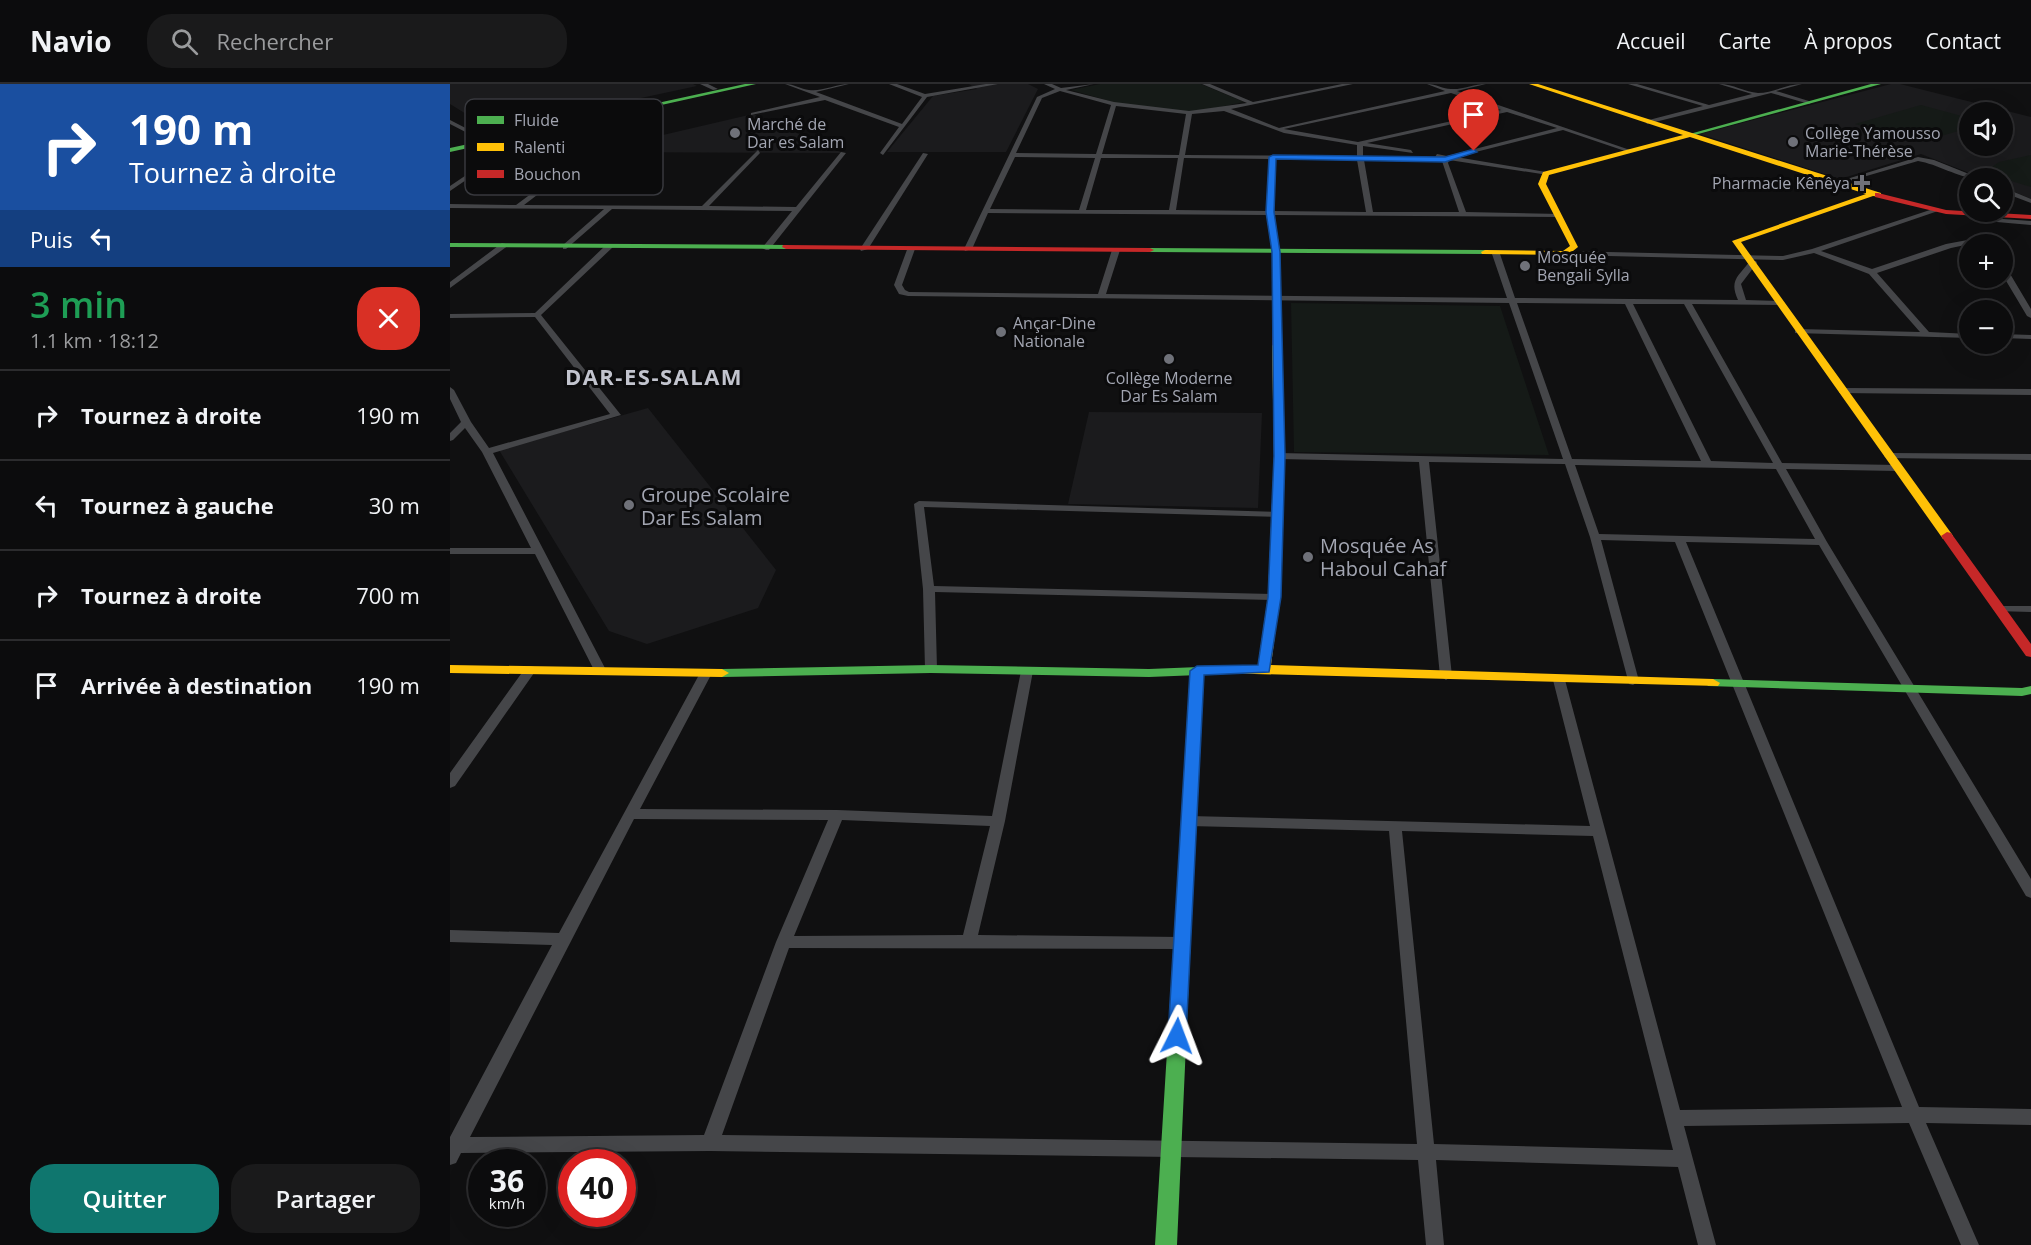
<!DOCTYPE html>
<html lang="fr">
<meta charset="utf-8">
<style>
body{margin:0;font-family:"Open Sans",sans-serif;background:#1a1a1b;color:#f1f3f6;height:100vh;display:flex;flex-direction:column;font-size:22px;white-space:nowrap}
*{box-sizing:border-box;margin:0}
p{font-size:20px;color:#9a9b9d}
.icon{flex:none;width:33px;height:33px;fill:none;stroke:currentColor;stroke-width:2;stroke-linecap:round;stroke-linejoin:round}
.map{position:relative;flex:1;overflow:hidden}
.panel{display:flex;flex-direction:column;background:#0c0c0d;width:450px}
.panel>*{flex:none}
.banner{background:#1a4fa0;color:#fff;overflow:hidden}
.tools{position:absolute;left:1509px;top:18px;display:grid;gap:12px}
.tools a{display:grid;place-items:center;width:54px;height:54px;border-radius:50%;background:#0c0c0d;box-shadow:0 6px 24px #0002,0 0 0 2px #2c2c2e;font-size:30px}
.speed{position:absolute;left:18px;top:1065px;display:flex;gap:12px;font-size:30px;font-weight:700;text-align:center}
.speed>*{display:grid;place-content:center;width:78px;height:78px;border-radius:50%;background:#0c0c0d;box-shadow:0 6px 24px #0002,0 0 0 2px #2c2c2e;line-height:1}
.speed small{font-size:15px;font-weight:400}
.speed .limit{border:9px solid #d22;background:#fff;color:#111}
.pin{position:absolute;display:grid;place-items:center;width:51px;height:51px;color:#fff;margin:-62px -26px;border-radius:50% 50% 50% 0;rotate:-45deg;box-shadow:0 0 6px #0007}
.pin .icon{rotate:45deg}
.me{position:absolute;width:66px;margin:-33px;rotate:3deg;stroke-linejoin:round;filter:drop-shadow(0 0 4px #0008)}
.turn{display:flex;align-items:center;gap:21px;height:126px;padding:0 30px;font-size:27px}
.turn .icon{width:78px;height:78px;stroke-width:2.5}
.turn b{display:block;font-size:42px;line-height:51px}
.then{display:flex;align-items:center;height:57px;padding:0 30px;background:#0003;gap:12px;font-size:22px}
.round{display:grid;place-items:center;flex:none;width:63px;height:63px;border-radius:24px;background:#1a1a1b}
.summary{display:flex;align-items:center;justify-content:space-between;height:102px;padding:0 30px}
h1{font-size:36px;font-weight:600;line-height:45px;color:#1e9e55}
.button{display:flex;gap:12px;margin-top:auto;padding:12px 30px}
.button a{flex:1;height:69px;border-radius:24px;background:#0f766e;color:#fff;font-size:24px;font-weight:600;line-height:69px;text-align:center}
.button a+a{background:#1a1a1b;color:#f1f3f6}
ul{padding:0;list-style:none}
li{display:flex;align-items:center;gap:18px;height:90px;padding:0 30px;border-top:2px solid #2c2c2e}
li div{flex:1}
li b{display:block;font-size:22px}
li em{font-style:normal}
header{display:flex;align-items:center;gap:36px;box-sizing:border-box;height:84px;padding:0 30px;background:#0c0c0d;border-bottom:2px solid #2c2c2e}
header strong{font-size:28px}
nav{display:flex;gap:33px;margin-inline-start:auto;font-size:21px}
.search{width:420px;height:54px;background:#1a1a1b;display:flex;align-items:center;gap:15px;box-sizing:border-box;padding:0 21px;border-radius:24px;color:#9a9b9d;font-size:22px}
main{display:flex;flex:1;min-height:0}
.map>svg:first-child{display:block}
.built{fill:#1b1b1d;fill-rule:evenodd}
.green{fill:#151a17}
.lines{fill:none;stroke-linecap:round;stroke-linejoin:round}
.street{fill:#454649;fill-rule:evenodd}
.fast{fill:#4caf50;fill-rule:evenodd}
.slow{fill:#ffc107;fill-rule:evenodd}
.jam{fill:#c62828;fill-rule:evenodd}
.route{fill:#1a73e8;stroke:#114b97;stroke-width:1.5}
.poi-dot{fill:#6f7179;stroke:#0b0b0c;stroke-width:2}
.labels{text-anchor:middle;dominant-baseline:central;stroke-width:6;stroke-linejoin:round;paint-order:stroke}
.far-poi-label{font-size:16px;fill:#a2a5b1;stroke:#0b0b0c;text-anchor:start}
.poi-label{font-size:20px;fill:#a2a5b1;stroke:#0b0b0c;text-anchor:start}
.far-district-label{font-size:22px;font-weight:bold;letter-spacing:1.5px;fill:#c2c4ce;stroke:#0b0b0c}
.key{fill:#0b0b0c;stroke:#38393e;stroke-width:1.5}
.key-label{font-size:16px;fill:#a2a5b1}
</style>
<header>
<strong>Navio</strong>
<div class="search"><svg class="icon" aria-label="search" viewBox="0 0 24 24"><circle cx="10" cy="10" r="6"/><path d="M15 15l6 6"/></svg>Rechercher</div>
<nav><a>Accueil</a><a>Carte</a><a>À propos</a><a>Contact</a></nav>
</header>
<main>
<section class="panel">
<div class="banner">
<div class="turn"><svg class="icon" aria-label="right" viewBox="0 0 24 24"><path d="M7 20v-9h11M14 6l5 5-5 5"/></svg><div><b>190 m</b>Tournez à droite</div></div>
<div class="then">Puis<svg class="icon" aria-label="left" viewBox="0 0 24 24"><path d="M17 20v-9H6M10 6l-5 5 5 5"/></svg></div>
</div>
<div class="summary"><div><h1>3 min</h1><p>1.1 km · 18:12</p></div><a class="round" style="background:#d93025;color:#fff"><svg class="icon" aria-label="close" viewBox="0 0 24 24"><path d="M6 6l12 12M18 6L6 18"/></svg></a></div>
<ul>
<li><svg class="icon" aria-label="right" viewBox="0 0 24 24"><path d="M7 20v-9h11M14 6l5 5-5 5"/></svg><div><b>Tournez à droite</b></div><em>190 m</em></li>
<li><svg class="icon" aria-label="left" viewBox="0 0 24 24"><path d="M17 20v-9H6M10 6l-5 5 5 5"/></svg><div><b>Tournez à gauche</b></div><em>30 m</em></li>
<li><svg class="icon" aria-label="right" viewBox="0 0 24 24"><path d="M7 20v-9h11M14 6l5 5-5 5"/></svg><div><b>Tournez à droite</b></div><em>700 m</em></li>
<li><svg class="icon" aria-label="arrive" viewBox="0 0 24 24"><path d="M6 21V4h12l-3 4 3 4H6"/></svg><div><b>Arrivée à destination</b></div><em>190 m</em></li>
</ul>
<div class="button"><a>Quitter</a><a>Partager</a></div>
</section>
<div class="map">
<svg width="1581" height="1161" viewBox="0 0 1581 1161">
<rect width="100%" height="100%" fill="#101011"/>
<path class="built" d="M0 0H243L247 2 42 46 0 20Z
M519 0H578L588 5 556 68H437L483 12 527 5Z
M1441 0H1450L1581 33V115L1553 103 1552 94H1532L1471 70 1390 95 1250 50ZM1520 28H1552V62H1520Z
M303 30 393 69 140 68Z
M198 324 326 486 308 524 197 560 159 547 49 366Z
M639 328 812 329 808 424 618 420Z"/>
<path class="green" d="M650 0H751L794 18 736 30 670 20 621 6Z
M1471 21 1519 34V44L1470 58 1405 40Z
M1581 71V103L1558 96 1542 87V83L1549 78Z
M841 219 1050 222 1099 371 844 368Z"/>
<g class="lines">
<path class="street" d="M250 0H258L268 5 263 6Z
M335 0C344 0 351 5 359 6 371 8 386 0 399 0L366 8 452 40 472 13 439 0H447L475 10 536 0H548L477 13 433 71 430 69 449 43 375 16 301 31V29L370 13Z
M594 0H602L611 4 644 0 616 6 664 18 739 27 797 19 752 0H760L803 18 892 0H903L781 25 829 44 995 7 977 0C986 0 993 5 1001 5 1012 6 1024 0 1036 0L1007 7 1180 66 1175 67 1113 46 1006 73 1096 88 1098 89V91L999 76 998 79 1016 128 1110 130 1111 131 1108 133 824 131 830 168 826 170 822 168 817 131 538 129 522 165 515 167 514 165 587 13 605 5ZM610 7 661 21 646 70 566 69 592 14ZM1001 9 1051 26 908 58 834 45ZM666 22 736 30 729 71 652 70ZM774 27 834 49 907 61V72L735 71 742 30ZM1057 28 1107 44 997 72 987 70 985 73 913 72V62L963 69 961 66 917 59ZM565 73 645 74 629 126 540 125ZM651 74H728L719 126H636ZM734 74 820 75 817 127 726 126ZM826 75 907 76 916 128 823 127ZM914 76 992 77 1009 128H923Z
M1178 0H1187L1259 21 1302 10 1269 0C1283 0 1295 8 1308 9 1322 9 1337 0 1352 0L1326 7 1362 18 1359 20 1321 9 1197 40 1195 37 1253 22Z
M0 36 35 54 36 55 31 56 0 40Z
M55 65 57 68 0 107V102Z
M140 66 142 69 74 121 252 122 308 66 310 69 259 122 346 123 391 68 396 69 319 166H316L312 164 342 127 162 125 116 165H113V161L154 125 0 124V120L66 121Z
M473 69 478 70 418 165 411 167 410 165Z
M1468 73 1484 76 1529 94C1512 96 1488 80 1468 77L1389 100 1384 99Z
M1552 103 1581 115V119L1552 108Z
M1486 124 1488 125V127L1371 167 1422 185 1496 160 1539 152V156L1501 164 1427 189 1479 248 1520 250V254L1345 249V245H1348L1470 248 1419 190 1364 169 1333 176 1115 171 1111 169 1115 167 1333 172 1362 165Z
M1526 133 1581 137V141L1524 136 1523 135Z
M52 159 59 161 0 204V198Z
M156 161 163 163 91 231 171 331 43 369 156 586 150 590 144 586 85 470H0V464H81L32 368 15 344 3 356 0 357V349L11 338 0 315V303L4 306 21 338 39 364 160 330 85 233 0 234V230L85 229Z
M458 163 465 165 452 201 455 206 459 208 648 210 662 166 666 164 670 166 656 210 1057 214 1042 170 1046 168 1050 170 1065 214 1288 216C1279 196 1288 193 1300 177H1306L1307 179 1291 200 1296 216 1329 217H1332V221L1242 220 1332 379 1447 381 1452 384 1447 387 1336 385 1377 458 1581 795V814L1576 812 1369 461 1236 458 1469 1023 1581 1025V1041L1476 1039 1529 1161H1511L1459 1039 1234 1042 1266 1161H1248L1228 1083 986 1076 994 1161H976L968 1076 260 1067 11 1069 6 1079 0 1081V1053L102 861 0 858V846L109 849 250 589 256 585 262 589 190 725 387 726 542 732 571 587 573 584H581L583 587 555 737 528 851 732 853 737 855 740 859 737 863 732 865 339 864 272 1051 967 1060 939 747 739 742 734 741 732 737 734 733 739 732 1140 742 1103 596 1109 592 1115 596 1230 1026 1452 1023 1225 458 1151 456 1189 597 1183 601 1179 600 1140 453 1115 380 979 378 1002 592 996 596 990 592 969 378 829 375 824 372 829 369 1113 375 1059 219 458 212 449 210 444 201ZM1067 219 1175 220 1251 377 1122 375ZM1183 220H1234L1323 379 1261 377ZM1125 381 1326 385 1365 455 1149 450ZM184 735 378 736 326 858 254 1051 20 1053ZM392 736 540 742 513 851 344 852ZM952 747 1143 752 1223 1066 984 1060Z
M1552 181 1556 183 1581 225V234L1577 232 1552 190Z
M1552 250 1581 251V255L1552 254Z
M1392 304 1581 305V311L1389 309V305Z
M1439 369 1581 370V376L1436 374 1434 372Z
M469 417 831 428 832 430 827 433 474 423 484 502 824 510 830 513 824 516 485 508 487 585 481 589 477 588 475 585 473 505 464 420Z
M1549 522H1581V528L1545 527 1543 525 1545 523Z
M80 582 84 583 86 586 84 589 5 702 0 704V689L76 583Z"/>
<path class="fast" d="M295 0H306L0 68V64Z
M1421 0H1431L1241 52 1236 51Z
M0 159 336 161 340 163 336 165 0 163Z
M697 164 1035 166 1039 168 1035 170 700 168H697Z
M481 581 699 585 774 582 781 586 774 590 699 593 481 589 272 593 265 589 272 585Z
M1263 595 1572 604 1581 602V610L1572 612 1258 602 1256 599Z
M741 688 746 689 748 693 727 1161H705L734 693 736 689Z"/>
<path class="slow" d="M1079 0H1088L1431 109V113L1423 112 1291 158 1501 449 1503 452 1501 455H1493L1282 157 1416 110 1240 53 1099 91 1096 100 1128 163 1118 171 1032 170 1031 168 1035 166 1113 167 1120 162 1088 100 1093 88 1233 51Z
M827 258 832 261 834 372 830 513 821 581 1263 595 1270 599 1268 602 769 589 767 586 774 582 808 581 818 513 824 372 822 261Z
M0 581 272 585 279 589 272 593 0 589Z
M747 583 754 587 748 693 746 697H736L734 693 740 587Z"/>
<path class="jam" d="M1428 109 1496 126 1581 131V135L1496 130 1425 113V109Z
M333 161 700 164 704 166 700 168 336 165 332 163Z
M823 166 830 168 832 261 827 264 822 261Z
M1497 448 1501 449 1581 560V573L1576 572 1491 452Z"/>
</g>
<path class="route" d="M1024 65 1027 68 995 78 826 75 824 128 830 168 835 372 831 513 819 588 754 591 736 952 734 957 727 960 721 957 718 952 740 587 747 582 808 581 818 513 824 372 822 168 816 128 819 73 823 71 995 73Z"/>
<g class="poi-dot">
<circle cx="285" cy="49" r="6"/>
<circle cx="1343" cy="58" r="6"/>
<path d="M1409 90h6v6h6v6h-6v6h-6v-6h-6v-6h6z"/>
<circle cx="1075" cy="182" r="6"/>
<circle cx="551" cy="248" r="6"/>
<circle cx="719" cy="275" r="6"/>
<circle cx="179" cy="421" r="6"/>
<circle cx="858" cy="473" r="6"/>
</g>
<g class="labels">
<g class="far-poi-label">
<text x="297" y="40">Marché de<tspan x="297" dy="18">Dar es Salam</tspan></text>
<text x="1355" y="49">Collège Yamousso<tspan x="1355" dy="18">Marie-Thérèse</tspan></text>
<text x="1400" y="99" text-anchor="end">Pharmacie Kênêya</text>
<text x="1087" y="173">Mosquée<tspan x="1087" dy="18">Bengali Sylla</tspan></text>
<text x="563" y="239">Ançar-Dine<tspan x="563" dy="18">Nationale</tspan></text>
<text x="719" y="294" text-anchor="middle">Collège Moderne<tspan x="719" dy="18">Dar Es Salam</tspan></text>
</g>
<g class="poi-label">
<text x="191" y="410">Groupe Scolaire<tspan x="191" dy="23">Dar Es Salam</tspan></text>
<text x="870" y="461">Mosquée As<tspan x="870" dy="23">Haboul Cahaf</tspan></text>
</g>
<g class="far-district-label">
<text x="204" y="292">DAR-ES-SALAM</text>
</g>
</g>
<rect x="15" y="15" width="198" height="96" rx="9" class="key"/>
<rect x="27" y="32" width="27" height="8" fill="#4caf50"/>
<rect x="27" y="59" width="27" height="8" fill="#ffc107"/>
<rect x="27" y="86" width="27" height="8" fill="#c62828"/>
<g class="key-label">
<text x="64" y="42">Fluide</text>
<text x="64" y="69">Ralenti</text>
<text x="64" y="96">Bouchon</text>
</g>
</svg>
<div class="tools">
<a><svg class="icon" aria-label="sound" viewBox="0 0 24 24"><path d="M4 9h4l5-4v14l-5-4H4zM17 9q2 3 0 6"/></svg></a>
<a><svg class="icon" aria-label="search" viewBox="0 0 24 24"><circle cx="10" cy="10" r="6"/><path d="M15 15l6 6"/></svg></a>
<a>+</a>
<a>−</a>
</div>
<div class="speed"><div>36<small>km/h</small></div><div class="limit">40</div></div>
<div class="pin" style="left:1024px;top:67px;background:#d93025"><svg class="icon" aria-label="arrive" viewBox="0 0 24 24"><path d="M6 21V4h12l-3 4 3 4H6"/></svg></div>
<svg class="me" style="left:727px;top:952px" viewBox="-20 -20 40 40"><path d="M0-17L14 15 0 8-14 15z" fill="#1a73e8" stroke="#fff" stroke-width="4"/></svg>
</div>
</main>
